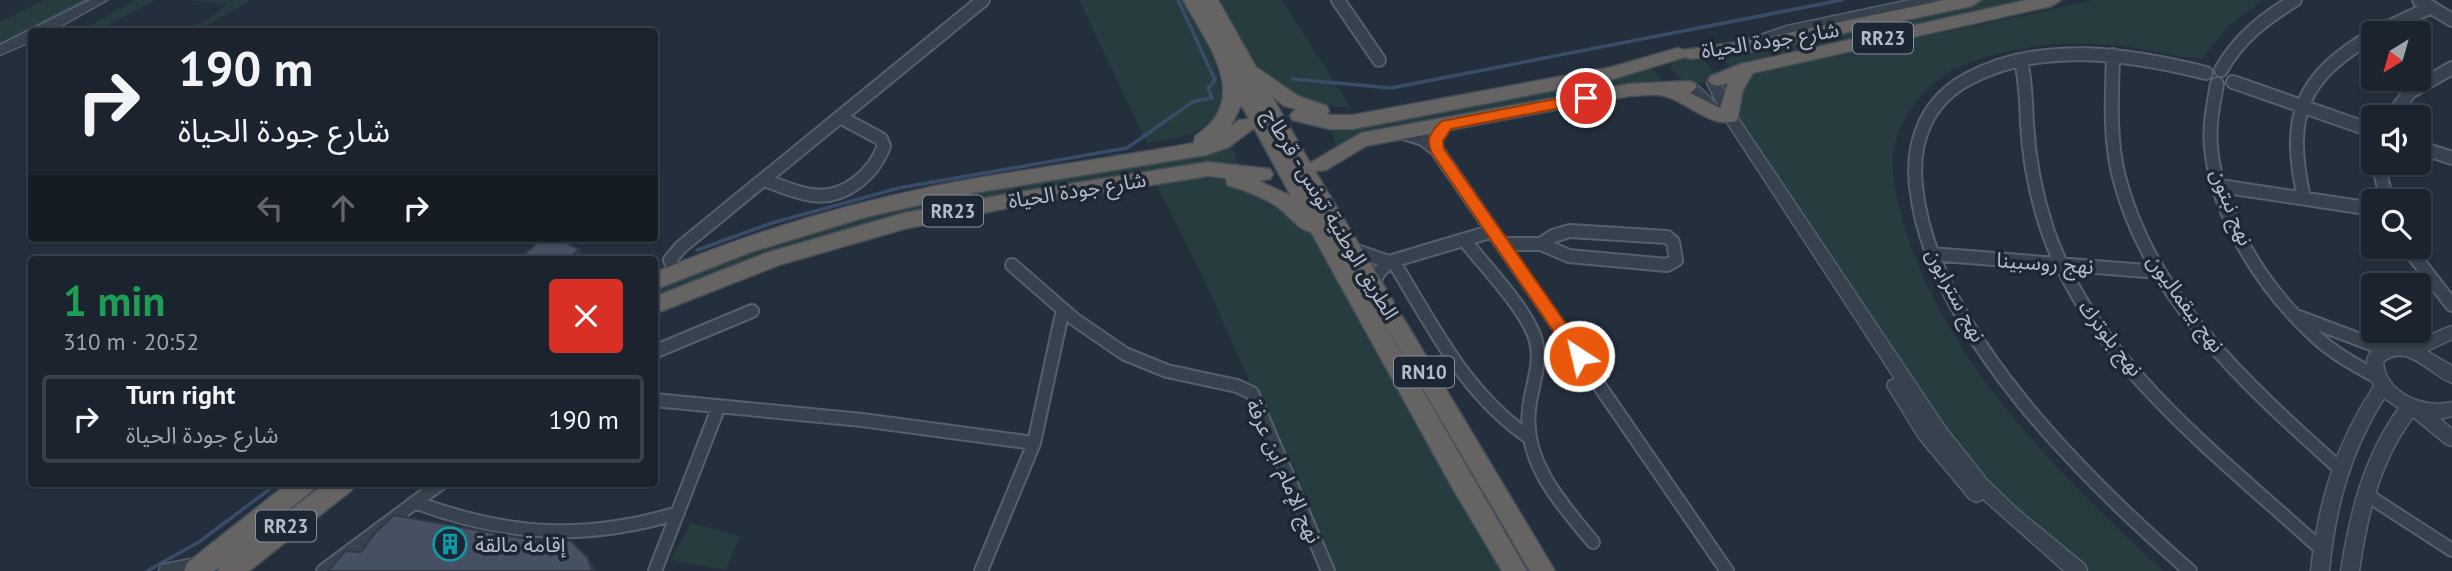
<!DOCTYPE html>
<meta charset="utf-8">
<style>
body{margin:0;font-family:"PT Sans","Noto Sans Arabic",sans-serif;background:#282f3a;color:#f1f3f6;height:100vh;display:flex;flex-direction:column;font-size:26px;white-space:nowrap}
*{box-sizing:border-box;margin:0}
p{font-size:23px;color:#a0a4aa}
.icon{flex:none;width:38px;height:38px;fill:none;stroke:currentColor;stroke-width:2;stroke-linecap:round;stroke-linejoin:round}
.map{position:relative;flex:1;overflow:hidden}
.drawer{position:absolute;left:28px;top:256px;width:630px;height:231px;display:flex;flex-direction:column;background:#1b232e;border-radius:7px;box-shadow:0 2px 5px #0004,0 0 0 2px #39404a}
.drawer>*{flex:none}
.banner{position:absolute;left:28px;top:28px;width:630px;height:214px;border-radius:7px;box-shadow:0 2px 5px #0004,0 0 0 2px #39404a;background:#1b232e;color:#f1f3f6;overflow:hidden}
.needle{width:46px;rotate:217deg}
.controls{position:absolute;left:2361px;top:21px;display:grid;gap:14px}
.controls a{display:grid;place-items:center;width:70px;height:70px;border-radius:7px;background:#1b232e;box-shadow:0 2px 5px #0004,0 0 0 2px #39404a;font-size:35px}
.pin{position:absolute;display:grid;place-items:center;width:60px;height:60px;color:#fff;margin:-30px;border:4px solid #fff;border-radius:50%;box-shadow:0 2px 7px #0007}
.me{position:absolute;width:77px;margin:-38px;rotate:325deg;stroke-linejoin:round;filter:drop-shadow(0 0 5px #0008)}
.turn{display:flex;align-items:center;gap:24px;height:147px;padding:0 35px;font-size:32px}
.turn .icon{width:91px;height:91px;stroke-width:2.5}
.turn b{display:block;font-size:49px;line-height:60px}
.lanes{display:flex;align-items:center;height:66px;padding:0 35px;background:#0003;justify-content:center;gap:35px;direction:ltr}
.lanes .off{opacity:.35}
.round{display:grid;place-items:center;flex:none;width:74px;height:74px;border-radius:7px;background:#282f3a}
.headline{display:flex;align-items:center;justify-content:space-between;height:119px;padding:0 35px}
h1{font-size:42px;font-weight:600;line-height:52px;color:#1e9e55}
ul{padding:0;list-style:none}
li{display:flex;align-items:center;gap:21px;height:88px;margin:0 14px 10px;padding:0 21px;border:4px solid #39404a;border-radius:7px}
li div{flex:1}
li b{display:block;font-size:26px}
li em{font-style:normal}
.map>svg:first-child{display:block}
.green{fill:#263c3f}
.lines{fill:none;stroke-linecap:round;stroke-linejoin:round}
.stream{stroke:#394c67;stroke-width:3.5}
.minor-casing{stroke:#565f6c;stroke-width:16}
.tertiary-casing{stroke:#565f6c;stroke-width:3}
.trunk-casing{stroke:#434c59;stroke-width:3}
.minor{stroke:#38414e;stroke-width:12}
.tertiary{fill:#38414e;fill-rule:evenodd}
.trunk{fill:#656462;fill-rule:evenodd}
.shaded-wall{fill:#303945}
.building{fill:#455162;stroke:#303945;stroke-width:2}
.route{fill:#ea580c;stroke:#983908;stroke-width:2}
.labels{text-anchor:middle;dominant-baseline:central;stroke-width:7;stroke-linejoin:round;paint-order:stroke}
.shield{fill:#1d2633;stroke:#878f9c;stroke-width:2}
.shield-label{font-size:19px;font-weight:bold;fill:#b4bcc9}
.street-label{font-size:21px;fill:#b4bcc9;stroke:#1d2633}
.poi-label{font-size:21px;fill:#b4bcc9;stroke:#1d2633;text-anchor:start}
</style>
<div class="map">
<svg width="2452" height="571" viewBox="0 0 2452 571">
<rect width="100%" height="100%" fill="#242f3e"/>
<path class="green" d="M44 0H87L0 45V22Z
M135 0H155L97 31H81Z
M187 0H251L197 31H185L213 16 227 4Z
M1079 0H1183C1200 33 1245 97 1204 127 1188 138 1166 139 1147 143Z
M1217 0H1282L1351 108C1271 103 1253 63 1217 0Z
M1982 0H2031L1730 67 1717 54 1749 50Z
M2094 0H2263L2227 27 2203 58C2180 59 2159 51 2136 48 2077 39 2014 43 1959 67 1945 72 1932 84 1922 95 1903 116 1890 144 1893 172 1902 257 1958 352 2012 416 2058 472 2111 522 2163 571H2083L1973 473 1744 132C1733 104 1734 98 1751 74Z
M1682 56 1705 61 1713 72 1712 77C1699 89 1677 84 1671 67L1676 58Z
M1653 68 1662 82 1642 83 1359 136 1336 146 1333 134 1326 124 1415 115Z
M1231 145 1240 166 958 206 655 300 654 287 723 258 900 206Z
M1194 177 1230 180 1301 217 1339 278 1502 571H1334L1201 273 1156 184Z
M691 523 740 536 726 570 670 560Z"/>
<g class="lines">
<path class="stream" d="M0 45 87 0
M1293 79 1391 88 1842 0
M697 250 772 223 899 188 1127 148 1194 101 1212 98 1208 88 1215 80 1178 0
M147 571 199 542 278 483"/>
<defs>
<path id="minor" d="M1338 0 1379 60
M2419 0 2452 20
M2376 33 2431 7
M2113 55C2112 95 2109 138 2119 177 2150 299 2248 386 2338 467
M2021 61C2026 82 2026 103 2027 124 2029 159 2036 196 2047 229 2093 364 2220 456 2321 549
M2221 70C2239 38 2264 19 2295 0
M2233 82 2373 131
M2217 84C2213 106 2209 125 2211 147 2217 217 2264 289 2315 336 2333 353 2355 365 2377 377
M2391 117 2410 92 2452 68
M1404 133 1423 139 1437 150 1727 571
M2418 147 2452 158
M2378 163 2387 201
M764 180C779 185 795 193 812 195 844 200 873 175 884 146L881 139 840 117
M2220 186 2373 209
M2304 198C2286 116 2300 78 2373 35
M1570 231 1667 237 1673 242 1676 260 1667 265 1569 256 1541 244 1553 236Z
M1464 240C1484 265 1529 312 1536 341 1542 365 1531 386 1529 410 1523 463 1562 504 1593 542
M1503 244H1541
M2407 247 2452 305
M1354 250 1389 262
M1931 254 2159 272
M1393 261C1433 326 1465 394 1530 438
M1012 265 1074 319 1125 354 1167 371 1237 386 1252 393 1328 571
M675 272 670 260 681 247 983 0
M1373 284 1379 272 1389 262 1493 231
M2299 317 2387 350
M654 352 752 311
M654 400 862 420 1034 443
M2367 495 2452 550
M417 503C508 536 585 541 678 513
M323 571 441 483
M655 571 719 406
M981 571 1034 443 1063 309
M2190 571C2087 481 1930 329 1916 186 1911 141 1927 101 1968 79 2041 40 2130 54 2206 73"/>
<path id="tertiary" d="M90 0H107L50 32H32V41L0 55V45Z
M1910 0H1937L1930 4 1790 34 1745 49 1738 45 1740 42 1787 26Z
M1714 78 1719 80 1736 115 1945 427 1987 480 2016 508 2085 565 2087 571H2064L1983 499 1976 502 1970 499 1919 438 1887 386 1889 381 1895 379 1724 118H1714L1684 87 1686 84H1696L1718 105 1707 83Z
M2452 326V339L2427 351 2452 366V383C2431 376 2407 341 2383 362 2386 394 2424 409 2452 402V416L2440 419 2452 429V446L2446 444 2413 417C2379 462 2367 516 2359 571H2341C2350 513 2364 456 2399 408L2384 398C2350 452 2335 508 2329 571H2311C2318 503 2336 443 2374 386 2362 363 2364 346 2394 343 2399 342 2406 345 2411 343 2425 340 2438 330 2452 326Z
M190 559 215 565 217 571H159L161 565Z"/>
<path id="trunk" d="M1183 0H1218L1256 67 1298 96 1327 106 1329 111 1327 115H1353L1612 67 1678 48 1684 50 1764 38 1945 0H1981L1972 6 1764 50 1691 59 1685 57 1613 79 1353 129H1330L1292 120 1290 115 1296 109 1284 106 1272 96 1310 163 1361 133 1629 84 1688 81 1695 83 1697 87 1690 93 1720 108 1728 83 1717 86 1711 84 1708 80 1711 76 1741 64 2027 0H2061L2052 6 1753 73 1743 90 1737 121C1707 129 1686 98 1658 95 1649 94 1638 96 1629 96L1366 146 1326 170 1315 171 1555 571H1530L1364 289 1527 571H1502L1453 489 1311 232C1298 230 1287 213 1275 205 1260 196 1244 190 1227 185L1226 178 1208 176 1013 207 904 229 779 265 654 314V297L766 253 904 213 1013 193 1208 162 1270 169 1273 174 1270 179 1259 181 1291 196 1254 128 1229 147 1206 155 973 193 866 217 751 252 654 290V273C745 234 839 206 935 186 1021 169 1108 159 1194 143L1195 136C1253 99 1207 44 1183 0ZM1241 105 1249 119 1239 120 1231 126Z
M288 483H317L313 490 265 529 326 483H356L352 490 249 571H218L220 567 214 571H184L187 563Z"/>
</defs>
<use href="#minor" class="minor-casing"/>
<use href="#tertiary" class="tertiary-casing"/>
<use href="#trunk" class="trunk-casing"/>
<use href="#minor" class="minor"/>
<use href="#tertiary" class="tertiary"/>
<use href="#trunk" class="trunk"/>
</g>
<path class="shaded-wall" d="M579 249 585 259H568Z
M588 558 594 566 595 571H592Z"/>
<path class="building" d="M543 238H555L579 249 568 259H519Z
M394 515 532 540 571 541 588 558 592 571H328L345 551 361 552 375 533Z"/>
<path class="route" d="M1586 93 1591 95V102L1451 129 1443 141 1444 149 1585 351 1587 356 1585 360H1573L1432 153C1425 139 1431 131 1442 121Z"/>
<defs>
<symbol id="building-ring" viewBox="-11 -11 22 22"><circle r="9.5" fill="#1d2633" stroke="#0f9aa8" stroke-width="1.5"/><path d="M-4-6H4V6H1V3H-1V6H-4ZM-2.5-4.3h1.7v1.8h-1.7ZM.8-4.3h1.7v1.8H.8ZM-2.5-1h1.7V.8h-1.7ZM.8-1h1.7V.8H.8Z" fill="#0f9aa8"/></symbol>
</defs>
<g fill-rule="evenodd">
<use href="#building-ring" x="431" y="525" width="38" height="38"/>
</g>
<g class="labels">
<g class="shield">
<rect x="1853" y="22.5" width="60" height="31" rx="5"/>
<rect x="923" y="195.5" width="60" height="31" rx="5"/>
<rect x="1394" y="356.5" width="60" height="31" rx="5"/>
<rect x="256" y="510.5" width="60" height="31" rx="5"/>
</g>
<g class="shield-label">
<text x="1883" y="38">RR23</text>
<text x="953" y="211">RR23</text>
<text x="1424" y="372">RN10</text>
<text x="286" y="526">RR23</text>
</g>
<g class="street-label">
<text transform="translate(1770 40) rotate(-9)">شارع جودة الحياة</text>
<text transform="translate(1077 190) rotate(-9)">شارع جودة الحياة</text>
<text transform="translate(2232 207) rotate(68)">نهج نبتون</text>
<text transform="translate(1331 214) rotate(59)">الطريق الوطنية تونس - قرطاج</text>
<text transform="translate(2045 263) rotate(4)">نهج روسبينا</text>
<text transform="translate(1956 295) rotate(62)">نهج سترابون</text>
<text transform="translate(2186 303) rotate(54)">نهج بيقماليون</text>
<text transform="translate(2111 338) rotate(52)">نهج بلوترك</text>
<text transform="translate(1284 471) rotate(66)">نهج الإمام ابن عرفة</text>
</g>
<g class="poi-label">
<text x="475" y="544">إقامة مالقة</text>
</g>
</g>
</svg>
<div class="controls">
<a><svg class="needle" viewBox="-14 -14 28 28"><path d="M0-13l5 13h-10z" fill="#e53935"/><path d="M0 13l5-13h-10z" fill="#a0a4aa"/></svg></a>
<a><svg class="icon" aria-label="sound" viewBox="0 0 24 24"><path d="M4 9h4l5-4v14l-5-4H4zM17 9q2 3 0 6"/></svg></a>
<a><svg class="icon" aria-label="search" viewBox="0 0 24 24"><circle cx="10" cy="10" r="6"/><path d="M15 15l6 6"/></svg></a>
<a><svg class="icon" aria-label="layers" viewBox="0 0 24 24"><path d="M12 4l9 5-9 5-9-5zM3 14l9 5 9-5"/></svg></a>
</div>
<div class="pin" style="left:1586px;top:98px;background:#d93025"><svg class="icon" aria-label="arrive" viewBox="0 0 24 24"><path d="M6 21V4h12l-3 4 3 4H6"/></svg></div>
<svg class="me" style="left:1579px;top:356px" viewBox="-20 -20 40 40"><circle r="17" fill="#ea580c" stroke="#fff" stroke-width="3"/><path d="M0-11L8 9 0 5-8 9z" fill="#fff"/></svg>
<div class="banner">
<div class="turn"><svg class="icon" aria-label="right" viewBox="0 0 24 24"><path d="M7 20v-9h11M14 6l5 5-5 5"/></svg><div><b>190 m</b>شارع جودة الحياة</div></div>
<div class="lanes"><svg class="icon off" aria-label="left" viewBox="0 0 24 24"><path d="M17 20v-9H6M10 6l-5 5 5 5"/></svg><svg class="icon off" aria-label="ahead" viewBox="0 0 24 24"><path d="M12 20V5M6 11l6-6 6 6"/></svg><svg class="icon" aria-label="right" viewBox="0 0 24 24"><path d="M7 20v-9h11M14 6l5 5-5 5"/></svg></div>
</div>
<section class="drawer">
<div class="headline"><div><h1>1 min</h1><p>310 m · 20:52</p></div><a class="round" style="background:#d93025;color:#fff"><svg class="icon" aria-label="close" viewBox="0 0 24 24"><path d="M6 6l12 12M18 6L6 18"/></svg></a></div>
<ul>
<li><svg class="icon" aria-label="right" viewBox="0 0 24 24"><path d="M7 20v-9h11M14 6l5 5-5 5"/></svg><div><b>Turn right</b><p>شارع جودة الحياة</p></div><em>190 m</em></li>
</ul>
</section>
</div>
